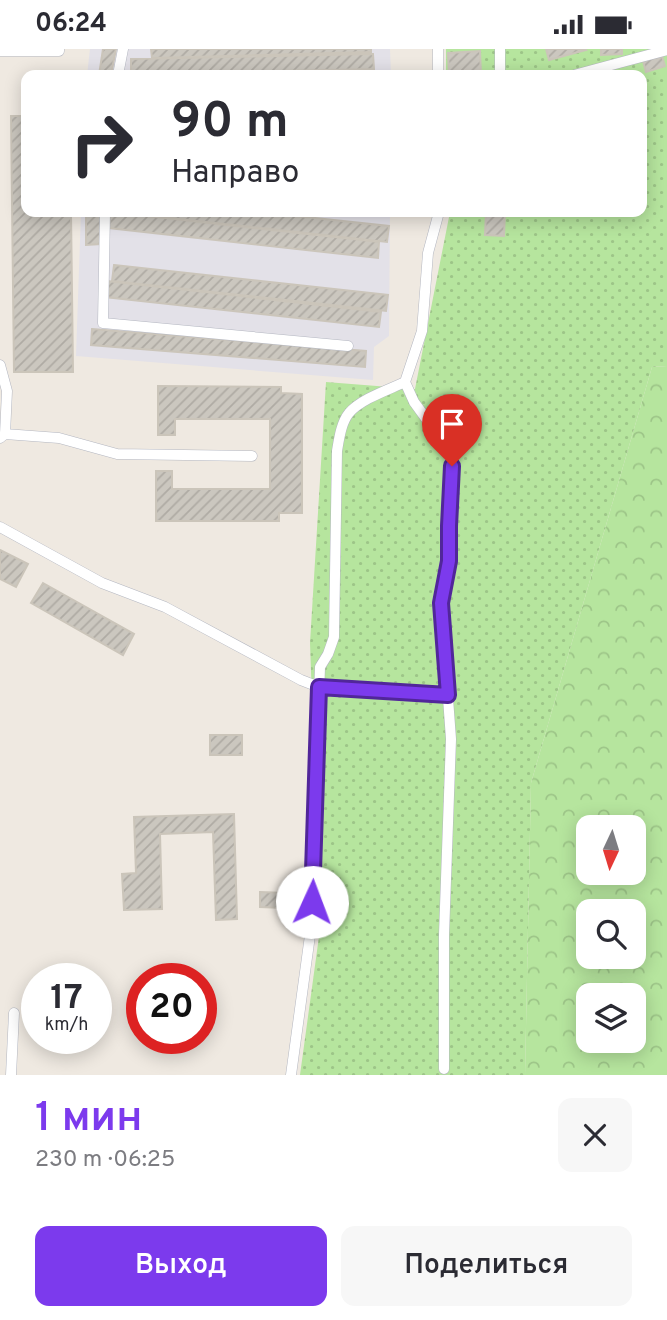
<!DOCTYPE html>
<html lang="ru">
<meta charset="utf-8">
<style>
body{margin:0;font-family:Overpass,sans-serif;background:#f7f7f7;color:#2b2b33;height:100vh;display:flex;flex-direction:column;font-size:26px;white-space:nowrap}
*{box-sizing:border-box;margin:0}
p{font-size:23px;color:#7c7c81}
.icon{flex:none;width:38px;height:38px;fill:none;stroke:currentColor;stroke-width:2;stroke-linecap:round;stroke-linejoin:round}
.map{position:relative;height:1026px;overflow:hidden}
.panel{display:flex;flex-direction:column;background:#fff;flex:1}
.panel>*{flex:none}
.guide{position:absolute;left:21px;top:21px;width:626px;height:147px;border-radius:14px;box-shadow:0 4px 18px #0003;background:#fff;color:#2b2b33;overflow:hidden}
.needle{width:46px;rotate:184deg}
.tools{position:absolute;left:576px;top:766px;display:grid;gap:14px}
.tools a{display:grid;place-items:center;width:70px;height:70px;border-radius:14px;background:#fff;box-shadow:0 4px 18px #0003;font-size:35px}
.speed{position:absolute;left:21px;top:914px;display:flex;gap:14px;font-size:35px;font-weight:700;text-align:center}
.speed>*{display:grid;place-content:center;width:91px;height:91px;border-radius:50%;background:#fff;box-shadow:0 4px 18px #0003;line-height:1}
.speed small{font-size:18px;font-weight:400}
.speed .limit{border:10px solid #d22;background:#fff;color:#111}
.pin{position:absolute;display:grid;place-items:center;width:60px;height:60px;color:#fff;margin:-72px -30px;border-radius:50% 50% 50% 0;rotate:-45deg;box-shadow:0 0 7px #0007}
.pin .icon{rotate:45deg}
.me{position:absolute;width:77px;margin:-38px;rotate:2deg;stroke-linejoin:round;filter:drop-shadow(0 0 5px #0008)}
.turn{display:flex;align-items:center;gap:24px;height:147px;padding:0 35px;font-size:32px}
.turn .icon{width:91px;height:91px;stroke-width:2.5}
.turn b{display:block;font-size:49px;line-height:60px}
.round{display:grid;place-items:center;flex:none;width:74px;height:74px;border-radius:14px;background:#f7f7f7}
.summary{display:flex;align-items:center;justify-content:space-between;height:119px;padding:0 35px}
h1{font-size:42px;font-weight:600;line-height:52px;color:#7c3aed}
.cta{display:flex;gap:14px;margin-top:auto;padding:14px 35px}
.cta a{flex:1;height:80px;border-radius:14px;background:#7c3aed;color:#fff;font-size:28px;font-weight:600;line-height:80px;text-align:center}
.cta a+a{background:#f7f7f7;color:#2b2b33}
.status{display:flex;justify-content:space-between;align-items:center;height:49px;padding:0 35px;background:#fff;direction:ltr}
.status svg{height:19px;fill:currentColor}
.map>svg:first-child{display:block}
.industrial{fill:#e3e1e8}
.forest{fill:url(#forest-crowns);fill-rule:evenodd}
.garden{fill:url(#garden-dots)}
.building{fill:url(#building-hatch);stroke:#cbc5ba;stroke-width:2}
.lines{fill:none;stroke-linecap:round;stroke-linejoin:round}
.lane-casing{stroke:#b4b7c1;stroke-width:11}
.lane{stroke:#fff;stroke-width:10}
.route-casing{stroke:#51269a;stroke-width:18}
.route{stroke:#7c3aed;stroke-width:12}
</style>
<div class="status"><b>06:24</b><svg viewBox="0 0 49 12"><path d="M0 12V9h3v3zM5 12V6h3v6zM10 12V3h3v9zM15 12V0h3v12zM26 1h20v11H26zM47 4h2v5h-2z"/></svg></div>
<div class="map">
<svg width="667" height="1026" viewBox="0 0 667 1026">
<defs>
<pattern id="forest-crowns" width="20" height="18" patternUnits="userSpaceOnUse" patternTransform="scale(1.75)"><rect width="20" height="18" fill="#b6e59e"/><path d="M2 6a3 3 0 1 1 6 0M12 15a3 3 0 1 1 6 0" fill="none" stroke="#9dc588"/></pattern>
<pattern id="garden-dots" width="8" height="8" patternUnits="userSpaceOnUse" patternTransform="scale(1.75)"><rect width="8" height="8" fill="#b6e59e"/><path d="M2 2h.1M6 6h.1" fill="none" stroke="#9dc588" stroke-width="1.8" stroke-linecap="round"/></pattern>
<pattern id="building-hatch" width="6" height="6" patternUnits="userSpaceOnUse" patternTransform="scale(1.75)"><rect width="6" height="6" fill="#cbc7bf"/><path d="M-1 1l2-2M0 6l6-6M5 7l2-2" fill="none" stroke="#afaba4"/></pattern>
</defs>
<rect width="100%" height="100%" fill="#efe9e1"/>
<path class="industrial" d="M90 0H390L391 26H87Z
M81 163H390L389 287 374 298 373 331 76 307Z"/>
<path class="forest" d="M667 317V1026H525L531 734 652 318ZM588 779H634V824H588ZM588 863H634V908H588ZM588 947H634V992H588Z"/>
<path class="garden" d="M446 0H667V317L652 318 531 734 525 1026H300L320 880 310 594 326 333 415 340 450 163H642V26H446Z"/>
<path class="building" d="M103 0H116L111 26H99Z
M151 0H371V3L152 9Z
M546 0H585L586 1 549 11Z
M601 0H622V5L601 6Z
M480 2 481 26H449L448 4Z
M373 5 374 20 131 25V10Z
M662 7 665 17 646 23 643 12Z
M11 67H26V163H71L73 323H14Z
M86 163H101V195L86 196Z
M111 163 379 193 378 209 109 179Z
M115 163H259L389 177 387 193Z
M486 163H505L504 187 485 186Z
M114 216 388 246 386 262 112 232Z
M107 232 381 263 379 278 105 248Z
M92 280 366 302 365 318 91 296Z
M158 337 281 338V344L302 345V464H279V472H156V422H172V440H270V370H175V386H158Z
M0 501 28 515 16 538 0 530Z
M43 534 134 585 123 606 31 554Z
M210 686H242V706H210Z
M234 765 237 870 216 871 213 783 160 785 162 860 124 861 122 825 136 824 134 768Z
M260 843 285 844 284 859 260 858Z"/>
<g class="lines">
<defs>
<path id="lane" d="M438 0V26
M0 2H59V0
M118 26 123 0
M500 26V0
M574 26 667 1
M105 163 103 274 348 297
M439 163 428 204 422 282 405 333 414 353 446 397 452 417 448 477 449 512 441 554 451 690 444 886V1020
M0 316 7 342 5 385
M0 389 5 385 59 389 117 405 252 407
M0 478 102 534 165 558 301 631 319 638 448 646
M11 1026 14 964
M291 1026 311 879 320 618 328 605 334 588 337 402C339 390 341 374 349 364 361 350 388 341 405 333"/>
</defs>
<use href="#lane" class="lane-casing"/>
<use href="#lane" class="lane"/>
</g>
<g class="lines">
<defs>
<path id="route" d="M312 853 319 638 448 646 441 554 449 512V477L452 417"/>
</defs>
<use href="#route" class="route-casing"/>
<use href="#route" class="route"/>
</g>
</svg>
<div class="tools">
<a><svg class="needle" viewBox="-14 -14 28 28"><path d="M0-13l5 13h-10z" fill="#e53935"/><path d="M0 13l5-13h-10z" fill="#7c7c81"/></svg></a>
<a><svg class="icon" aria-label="search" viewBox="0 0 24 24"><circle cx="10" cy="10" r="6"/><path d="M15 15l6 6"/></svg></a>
<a><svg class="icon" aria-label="layers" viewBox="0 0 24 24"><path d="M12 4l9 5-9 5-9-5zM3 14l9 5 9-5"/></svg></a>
</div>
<div class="speed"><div>17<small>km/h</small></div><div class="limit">20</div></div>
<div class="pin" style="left:452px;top:417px;background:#d93025"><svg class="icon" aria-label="arrive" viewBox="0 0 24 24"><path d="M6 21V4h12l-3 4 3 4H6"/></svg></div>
<svg class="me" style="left:312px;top:853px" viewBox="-20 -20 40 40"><circle r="19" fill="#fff"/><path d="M0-13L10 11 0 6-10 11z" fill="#7c3aed"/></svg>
<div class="guide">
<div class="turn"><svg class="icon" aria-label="right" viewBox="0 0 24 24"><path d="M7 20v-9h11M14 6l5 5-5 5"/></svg><div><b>90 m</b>Направо</div></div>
</div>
</div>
<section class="panel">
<div class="summary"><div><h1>1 мин</h1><p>230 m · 06:25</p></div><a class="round"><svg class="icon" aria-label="close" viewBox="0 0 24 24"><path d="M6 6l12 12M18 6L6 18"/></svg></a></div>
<div class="cta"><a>Выход</a><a>Поделиться</a></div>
</section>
